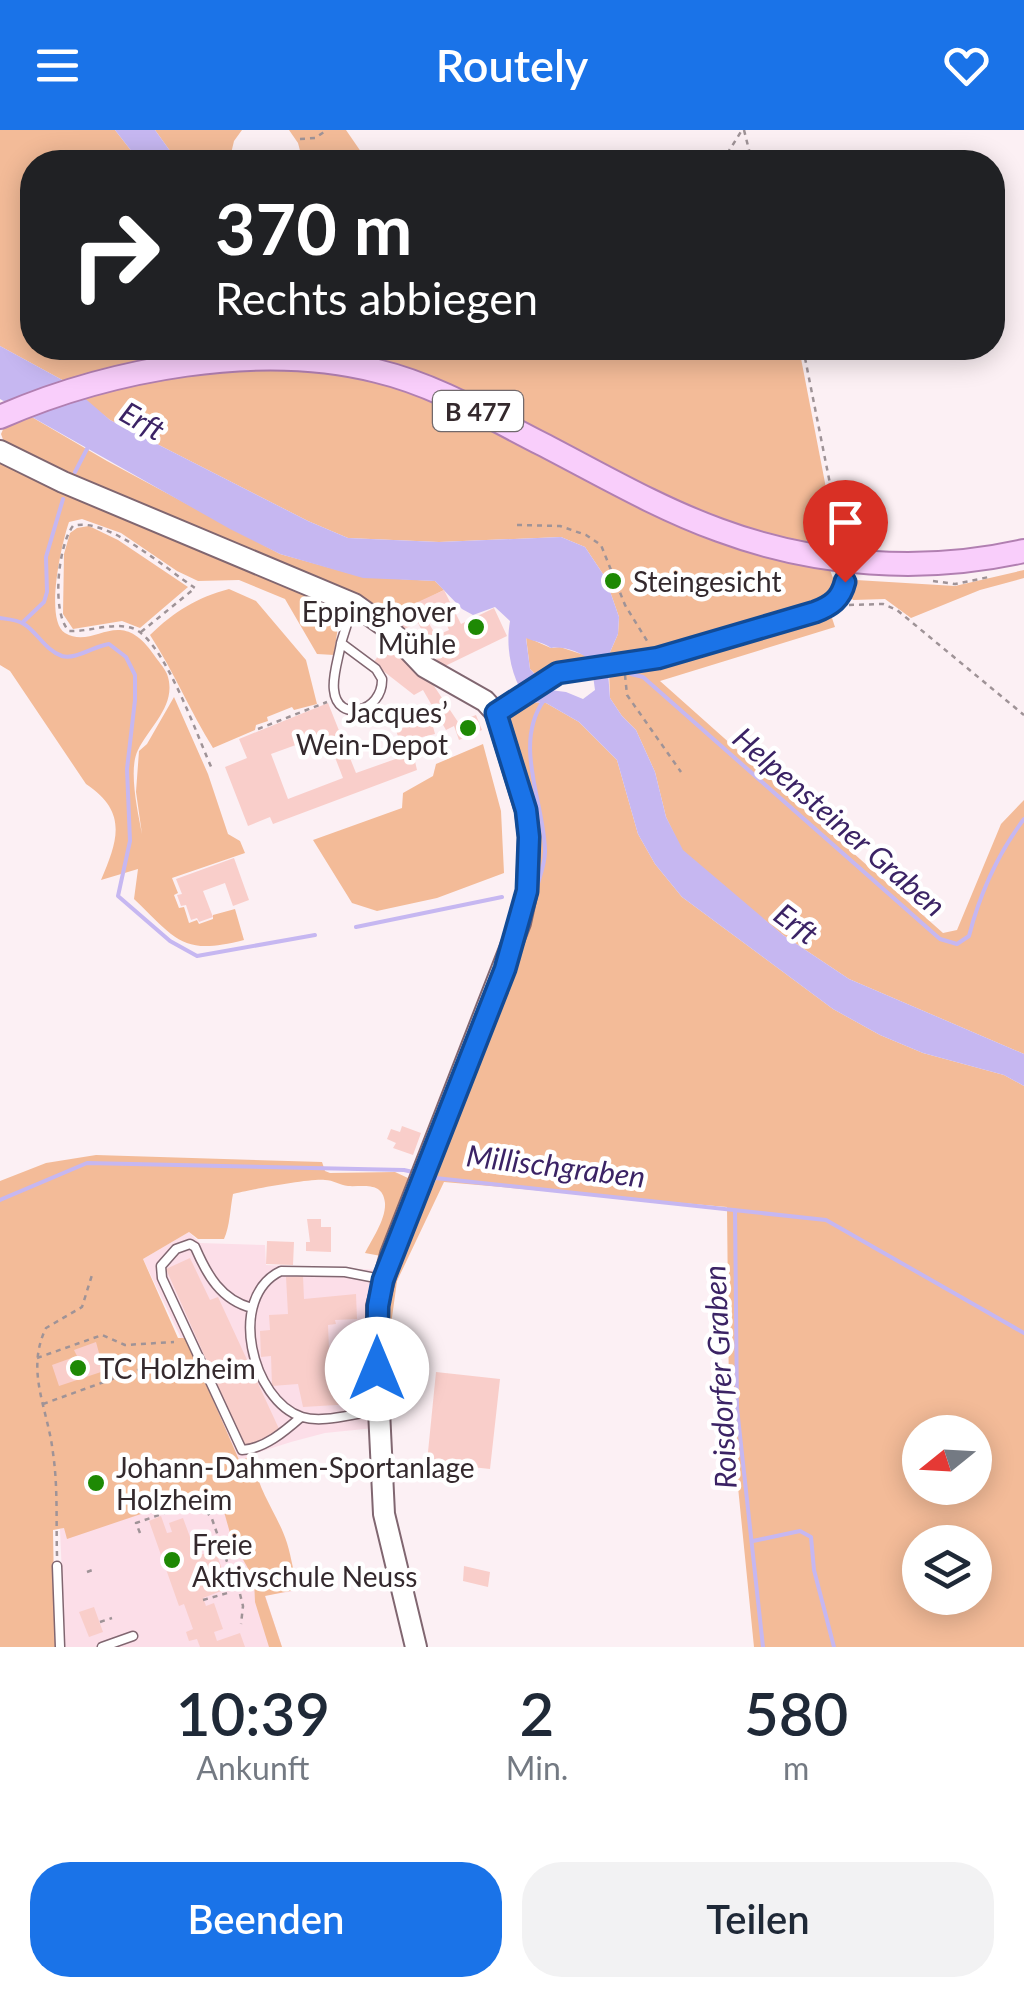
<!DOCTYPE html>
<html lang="de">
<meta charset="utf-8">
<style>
body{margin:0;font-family:Lato,sans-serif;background:#f2f2f3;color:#1f2937;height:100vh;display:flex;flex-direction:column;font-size:38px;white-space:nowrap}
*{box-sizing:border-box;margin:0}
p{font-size:32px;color:#747a83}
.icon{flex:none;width:55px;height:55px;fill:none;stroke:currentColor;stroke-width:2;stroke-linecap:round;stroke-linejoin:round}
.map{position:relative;height:1517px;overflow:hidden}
.sheet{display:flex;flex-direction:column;background:#fff;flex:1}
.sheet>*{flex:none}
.guide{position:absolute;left:20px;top:20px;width:985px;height:210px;border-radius:40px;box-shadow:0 5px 25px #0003;background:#202124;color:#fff;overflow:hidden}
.needle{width:65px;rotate:252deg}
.tools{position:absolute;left:902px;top:1285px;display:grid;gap:20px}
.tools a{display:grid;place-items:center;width:90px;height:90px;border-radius:50%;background:#fff;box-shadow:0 5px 25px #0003;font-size:50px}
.pin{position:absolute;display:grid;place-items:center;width:85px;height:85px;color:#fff;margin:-102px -42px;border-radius:50% 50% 50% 0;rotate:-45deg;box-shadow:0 0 10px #0007}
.pin .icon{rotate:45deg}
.me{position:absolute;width:110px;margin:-55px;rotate:0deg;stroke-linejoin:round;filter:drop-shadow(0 0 8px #0008)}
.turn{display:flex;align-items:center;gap:35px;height:210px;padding:0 30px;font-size:45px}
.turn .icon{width:130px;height:130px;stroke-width:2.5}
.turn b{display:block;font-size:70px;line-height:85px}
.eta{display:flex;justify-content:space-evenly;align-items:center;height:170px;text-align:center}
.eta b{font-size:60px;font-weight:600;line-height:70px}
.primary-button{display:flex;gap:20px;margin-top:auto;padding:20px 30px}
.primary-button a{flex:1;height:115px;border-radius:40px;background:#1a73e8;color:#fff;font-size:40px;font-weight:600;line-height:115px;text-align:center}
.primary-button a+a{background:#f2f2f3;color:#1f2937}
header{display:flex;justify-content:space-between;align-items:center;height:130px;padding:0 30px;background:#1a73e8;color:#fff;font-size:45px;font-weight:600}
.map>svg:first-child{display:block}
.built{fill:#fcdee8}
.green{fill:#f3bb98;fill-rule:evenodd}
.water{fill:#c6b7f1;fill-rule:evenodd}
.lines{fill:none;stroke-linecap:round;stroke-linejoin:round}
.stream{stroke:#c6b7f1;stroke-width:4}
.building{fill:#f9ceca;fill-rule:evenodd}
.service-casing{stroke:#806670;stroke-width:11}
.minor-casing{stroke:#806670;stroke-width:18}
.secondary-casing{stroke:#806670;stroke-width:24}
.primary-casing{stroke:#b17fb1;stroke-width:26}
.path{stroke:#9f9397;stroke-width:2.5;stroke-dasharray:5 5;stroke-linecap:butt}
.service{stroke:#fff;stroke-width:8}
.minor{stroke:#fff;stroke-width:14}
.secondary{stroke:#fff;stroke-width:20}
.primary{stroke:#f9cefb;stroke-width:22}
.route-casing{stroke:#114b97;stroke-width:25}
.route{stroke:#1a73e8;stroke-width:18}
.poi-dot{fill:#1e8904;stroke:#fff;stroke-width:4}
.labels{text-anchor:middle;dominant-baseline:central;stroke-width:9;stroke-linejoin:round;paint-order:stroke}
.shield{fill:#fff;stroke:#71696c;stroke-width:2.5}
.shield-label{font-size:25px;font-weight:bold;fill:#34292d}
.poi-label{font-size:28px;fill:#34292d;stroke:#fff;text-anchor:start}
.water-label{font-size:30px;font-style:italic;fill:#3b2365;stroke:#fff}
</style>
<header><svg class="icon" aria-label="menu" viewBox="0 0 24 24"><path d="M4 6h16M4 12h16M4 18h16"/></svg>Routely<svg class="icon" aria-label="heart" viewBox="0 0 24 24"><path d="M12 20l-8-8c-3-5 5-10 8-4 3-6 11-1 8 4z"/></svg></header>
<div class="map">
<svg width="1024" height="1517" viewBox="0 0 1024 1517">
<rect width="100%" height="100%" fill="#fcf0f4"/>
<path class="built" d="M189 1102 200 1113 265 1115 266 1135 381 1140 374 1298 325 1303 291 1312 253 1324 241 1333 143 1129Z
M241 1335 297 1461 265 1465 282 1517H65L60 1399Z"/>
<path class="green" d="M0 0H115L140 32H32V218H221L223 224 66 252 0 216Z
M155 0H242L234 11 229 32H178Z
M289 0H346L368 32H303L298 13Z
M242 218H799L837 415 832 421 721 393 472 270 242 223Z
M303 237 406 257 830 440 836 456 825 472 667 520 607 529 618 504 619 487 605 447 585 417 561 407 439 412 348 408 308 391 110 290 79 266 225 239Z
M30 286 107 331 280 424 363 447 435 451 444 460 385 490 5 315 1 304 5 295Z
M0 328 336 476 338 496 334 525 317 524 285 469 239 450 198 451 177 441 121 403 82 389 69 392C62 412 44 490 65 503 95 521 119 473 154 525 158 531 164 537 167 544 178 574 150 596 138 620 128 639 138 683 142 704L136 662 139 621 147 614 174 567 208 644 228 704 240 711 245 723 172 748 178 763 174 765 179 778 184 777 189 793 197 790 199 794 213 789V785L235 779 244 810C182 826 177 810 134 769L138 739 101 750C118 710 128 682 86 654L10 541 0 535Z
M89 396 118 410 188 457 140 498 122 491 73 499 63 484 64 424 70 403 77 398Z
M1024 440V448L980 460 911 488 885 469 853 470 849 465 851 454 856 450 955 456Z
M229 459 256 471 306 530 317 574 294 580 292 577 267 587 268 591 256 595 255 600 213 618C190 581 174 542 150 505 175 481 196 468 229 459Z
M830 482 835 497 660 551 943 803 957 800 1001 694 1024 670V924L849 849 783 805 711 747 682 720 666 687 655 642 636 600 622 586 610 568 609 540 649 536Z
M526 507 551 518 560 517 584 525 591 531 543 541 536 545 530 539Z
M528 572 546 573 579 592 617 630 638 704 655 734 682 767 833 879 880 905 923 923 1004 945 1024 956V1517H754L729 1267 727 1077 444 1052 397 1151 390 1202 383 1201C386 1163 398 1122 413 1087 422 1066 442 1056 437 1032L532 763 509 592 513 582ZM920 1302H975V1358H920ZM920 1412H975V1468H920Z
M483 614 501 681 504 743 437 768 377 781 352 773 313 710 402 678 403 663 433 646 436 634Z
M96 1025 322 1032 325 1041 330 1043 395 1042 408 1048 381 1126 365 1123C372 1109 386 1089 385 1073 383 1051 363 1057 348 1056 340 1055 333 1050 325 1050 311 1048 248 1060 233 1064 230 1079 230 1096 224 1109H198L189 1102 143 1129 178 1208H186L240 1332 253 1324C255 1358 277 1382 287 1413 292 1429 293 1444 300 1459L265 1466 282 1517H269L255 1472 254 1449 232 1410 219 1364 209 1361 67 1409 64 1398 53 1400 55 1517H0V1051L46 1033Z"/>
<path class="water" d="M115 0H155L178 32H140Z
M0 216 66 252 110 290 308 391 348 408 439 412 561 407 585 417 605 447 619 487 618 504 607 529 610 568 622 586 636 600 655 642 666 687 683 720 783 805 849 849 1024 924V956L1004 945 923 923 880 905 833 879 682 767 655 734 638 704 617 630 579 592 546 573 528 572C512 549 505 520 510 491L495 477 473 485 462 479 435 451 363 448 280 424 230 399 0 269ZM526 508C535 512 543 512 551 518 564 516 581 522 591 531L595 560 583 569 566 562 550 560 530 539Z"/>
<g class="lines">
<path class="stream" d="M75 342 89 315
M0 488C7 489 18 490 24 494 37 502 45 520 62 526 76 530 94 516 109 514L126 527 135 545V570L127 639 130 711 118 766 170 811 197 826 315 805
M23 492 44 472 47 462 46 427 63 369
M608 543H623
M631 544 643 547 940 809 957 814 969 806C980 763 997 725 1024 689
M536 760C539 749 545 734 545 722 545 674 512 615 544 570
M356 797 502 767
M426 1047 826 1090 1024 1203
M0 1070 87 1033 404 1040 413 1042
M735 1080 737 1278 763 1517
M753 1411 800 1401 811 1407 814 1440 834 1517"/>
</g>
<path class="building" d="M444 460 461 494 494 478 507 506 441 538 418 493 404 499 396 482ZM441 482 449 500 440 504 438 500 434 502 427 490Z
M387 514 435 549 432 553 458 592 476 585 482 600 459 610 454 596 446 600 423 560 414 565 373 533Z
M328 573 356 643 404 626 396 600 431 589 435 604 410 610 417 640 273 694 270 687 248 696 225 637 247 628 239 609ZM326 604 343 648 288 669 271 624Z
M234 728 249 770 233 776 225 753 203 761 213 787 199 792 197 788 191 790 186 775 181 776 177 765 182 764 176 749Z
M402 996 421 1003 413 1025 393 1018 396 1013 387 1009 391 999 400 1002Z
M307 1089H321V1097H331V1122L306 1121V1112H310Z
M267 1111 294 1112 293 1135 266 1134Z
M190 1128 210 1170 218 1167 280 1301 245 1317 166 1139Z
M303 1146 304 1169 356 1164 357 1189 335 1190 336 1194 328 1195 330 1244 342 1243 343 1249 368 1248 370 1273 303 1277 298 1254 272 1256 271 1226 261 1227 260 1201 270 1200 269 1185 288 1184 286 1147Z
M96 1212 104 1241 59 1256 52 1235 77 1226 74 1220Z
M436 1242 500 1249 490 1339 427 1332Z
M161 1386 167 1403 172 1402 169 1393 183 1388 197 1426 215 1420 229 1458 203 1468 206 1476 214 1473 223 1499 214 1502 217 1511 240 1503 245 1517H200L197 1509 189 1511 186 1502 193 1499 184 1474 179 1476 149 1391Z
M464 1436 490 1442 488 1457 463 1451Z
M94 1477 103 1502 89 1507 79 1482Z"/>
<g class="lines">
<defs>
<path id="service" d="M341 513C339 527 332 546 334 560 337 594 383 582 382 549L376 539 341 513 352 478
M252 1178C221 1170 207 1145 195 1117L190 1114 176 1119 161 1136 162 1148 242 1320C264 1319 285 1301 301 1287
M379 1281C356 1282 325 1294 302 1287 252 1271 226 1167 281 1141L345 1142 381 1149
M57 1436 60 1517
M102 1517 133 1506"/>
<path id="minor" d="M496 583 558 543 658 528 825 478C845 466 846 452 844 431"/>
<path id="secondary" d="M0 321 63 352 354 474 389 499 425 537 485 571 496 583 526 681 529 707 527 761 520 793 391 1124 377 1176V1239L384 1384 416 1517"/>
<path id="primary" d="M0 287C110 239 259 211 377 241 436 255 489 287 542 314 600 344 658 378 719 400 816 436 923 444 1024 421"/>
</defs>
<use href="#service" class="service-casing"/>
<use href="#minor" class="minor-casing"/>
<use href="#secondary" class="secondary-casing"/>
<use href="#primary" class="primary-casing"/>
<path class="path" d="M744 0 752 32
M300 9 315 8 327 0
M722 32 742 0
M803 218 842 414
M517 395 560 396 586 405 601 415 625 475 649 514
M933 451 955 454 989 447
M849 475 883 474 897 480 1024 585
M141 502 195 458C166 439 107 386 73 396 58 415 51 483 69 501 89 502 112 492 132 498 164 508 198 609 213 641
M625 545 627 565 681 642
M258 599 327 572
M37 1228 102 1205 125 1215 174 1212
M43 1274 154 1234
M207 1380 222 1375
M140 1403 136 1393 199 1371 212 1389 231 1443
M57 1426C56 1392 58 1357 53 1323 48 1279 25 1241 46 1198L82 1177 92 1145
M87 1442 95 1439
M240 1464 243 1476 241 1494
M203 1470 231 1462
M100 1492 112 1488"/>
<use href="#service" class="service"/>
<use href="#minor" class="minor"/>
<use href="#secondary" class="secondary"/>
<use href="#primary" class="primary"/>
</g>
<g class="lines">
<defs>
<path id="route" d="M377 1239 378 1176 383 1150 505 839 527 761 529 707 526 680 496 583 558 543 658 528 815 482C831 476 841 469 845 452"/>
</defs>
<use href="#route" class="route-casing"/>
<use href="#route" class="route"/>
</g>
<g class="poi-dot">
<circle cx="613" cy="451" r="10"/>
<circle cx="476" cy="497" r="10"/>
<circle cx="468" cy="598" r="10"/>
<circle cx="78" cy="1238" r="10"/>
<circle cx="96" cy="1353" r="10"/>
<circle cx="172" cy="1430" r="10"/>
</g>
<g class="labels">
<rect class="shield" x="433" y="261" width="90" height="40" rx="8"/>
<g class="shield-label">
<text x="478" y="281">B 477</text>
</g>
<g class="poi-label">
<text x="633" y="451">Steingesicht</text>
<text x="456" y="481" text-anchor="end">Eppinghover<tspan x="456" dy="32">Mühle</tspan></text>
<text x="448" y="582" text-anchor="end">Jacques’<tspan x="448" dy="32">Wein-Depot</tspan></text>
<text x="98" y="1238">TC Holzheim</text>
<text x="116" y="1337">Johann-Dahmen-Sportanlage<tspan x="116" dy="32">Holzheim</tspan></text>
<text x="192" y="1414">Freie<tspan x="192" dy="32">Aktivschule Neuss</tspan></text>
</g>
<g class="water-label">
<text transform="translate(143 290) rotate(30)">Erft</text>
<text transform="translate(840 691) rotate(41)">Helpensteiner Graben</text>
<text transform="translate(797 793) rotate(37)">Erft</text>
<text transform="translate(556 1035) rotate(7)">Millischgraben</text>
<text transform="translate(719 1247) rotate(-93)">Roisdorfer Graben</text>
</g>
</g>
</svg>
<div class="tools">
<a><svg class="needle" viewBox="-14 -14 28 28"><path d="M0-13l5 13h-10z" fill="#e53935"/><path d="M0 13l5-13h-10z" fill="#747a83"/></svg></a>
<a><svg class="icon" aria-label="layers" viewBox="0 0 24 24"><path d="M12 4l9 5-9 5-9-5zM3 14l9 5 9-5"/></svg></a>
</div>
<div class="pin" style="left:845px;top:452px;background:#d93025"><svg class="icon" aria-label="arrive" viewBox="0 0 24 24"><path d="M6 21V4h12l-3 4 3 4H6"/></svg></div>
<svg class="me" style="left:377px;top:1239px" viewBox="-20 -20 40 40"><circle r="19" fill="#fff"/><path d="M0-13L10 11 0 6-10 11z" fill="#1a73e8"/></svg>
<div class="guide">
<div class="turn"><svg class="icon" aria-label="right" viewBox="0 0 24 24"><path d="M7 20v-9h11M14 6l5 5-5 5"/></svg><div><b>370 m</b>Rechts abbiegen</div></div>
</div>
</div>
<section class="sheet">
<div class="eta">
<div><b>10:39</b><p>Ankunft</p></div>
<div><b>2</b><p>Min.</p></div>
<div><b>580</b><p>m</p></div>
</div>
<div class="primary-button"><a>Beenden</a><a>Teilen</a></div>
</section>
